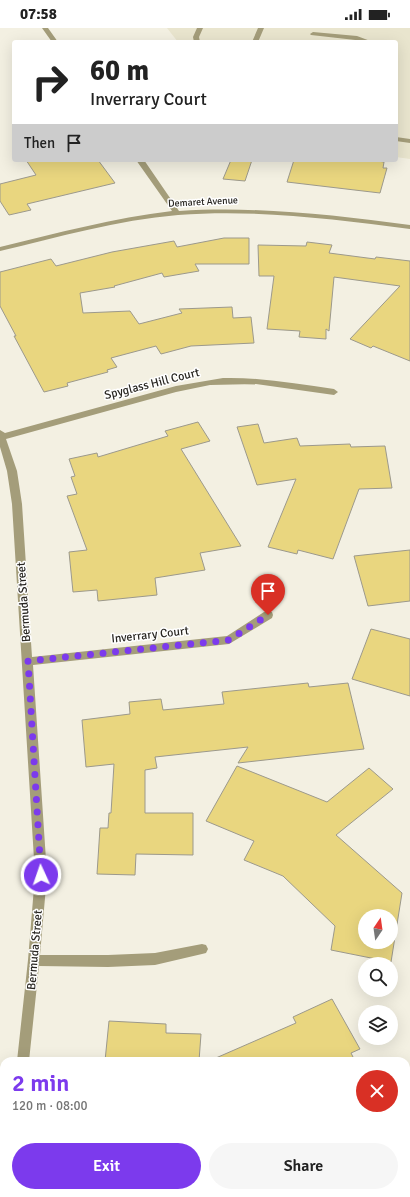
<!DOCTYPE html>
<meta charset="utf-8">
<style>
body{margin:0;font-family:Signika,sans-serif;background:#f6f6f6;color:#222;height:100vh;display:flex;flex-direction:column;font-size:15px;white-space:nowrap}
*{box-sizing:border-box;margin:0}
p{font-size:13px;color:#767676}
.icon{flex:none;width:22px;height:22px;fill:none;stroke:currentColor;stroke-width:2;stroke-linecap:round;stroke-linejoin:round}
.map{position:relative;flex:1;overflow:hidden}
.drawer{position:absolute;left:0px;top:1029px;width:410px;height:140px;display:flex;flex-direction:column;background:#fff;border-radius:12px 12px 0 0;box-shadow:0 4px 16px #0002}
.drawer>*{flex:none}
.banner{position:absolute;left:12px;top:12px;width:386px;height:122px;border-radius:4px;box-shadow:0 4px 16px #0002;background:#fff;color:#222;overflow:hidden}
.needle{width:26px;rotate:13deg}
.tools{position:absolute;left:358px;top:881px;display:grid;gap:8px}
.tools a{display:grid;place-items:center;width:40px;height:40px;border-radius:50%;background:#fff;box-shadow:0 4px 16px #0002;font-size:20px}
.pin{position:absolute;display:grid;place-items:center;width:34px;height:34px;color:#fff;margin:-41px -17px;border-radius:50% 50% 50% 0;rotate:-45deg;box-shadow:0 0 4px #0007}
.pin .icon{rotate:45deg}
.me{position:absolute;width:44px;margin:-22px;rotate:357deg;stroke-linejoin:round;filter:drop-shadow(0 0 3px #0008)}
.turn{display:flex;align-items:center;gap:14px;height:84px;padding:0 12px;font-size:18px}
.turn .icon{width:52px;height:52px;stroke-width:2.5}
.turn b{display:block;font-size:28px;line-height:34px}
.then{display:flex;align-items:center;height:38px;padding:0 12px;background:#0003;gap:8px;font-size:15px}
.round{display:grid;place-items:center;flex:none;width:42px;height:42px;border-radius:21px;background:#f6f6f6}
.overview{display:flex;align-items:center;justify-content:space-between;height:68px;padding:0 12px}
h1{font-size:24px;font-weight:600;line-height:30px;color:#7c3aed}
.action{display:flex;gap:8px;margin-top:auto;padding:8px 12px}
.action a{flex:1;height:46px;border-radius:24px;background:#7c3aed;color:#fff;font-size:16px;font-weight:600;line-height:46px;text-align:center}
.action a+a{background:#f6f6f6;color:#222}
.status{display:flex;justify-content:space-between;align-items:center;height:28px;padding:0 20px;background:#fff;direction:ltr}
.status svg{height:11px;fill:currentColor}
.map>svg:first-child{display:block}
.built{fill:#e9e5ce}
.building{fill:#e9d67f;stroke:#9c998c;fill-rule:evenodd}
.lines{fill:none;stroke-linecap:round;stroke-linejoin:round}
.service{fill:#a49d7a;fill-rule:evenodd}
.minor{fill:#a49d7a;fill-rule:evenodd}
.route{stroke:#7c3aed;stroke-width:7;stroke-dasharray:0 12.6}
.labels{text-anchor:middle;dominant-baseline:central;stroke-width:3;stroke-linejoin:round;paint-order:stroke}
.far-street-label{font-size:10px;fill:#272520;stroke:#fff}
.street-label{font-size:12px;fill:#272520;stroke:#fff}
</style>
<div class="status"><b>07:58</b><svg viewBox="0 0 49 12"><path d="M0 12V9h3v3zM5 12V6h3v6zM10 12V3h3v9zM15 12V0h3v12zM26 1h20v11H26zM47 4h2v5h-2z"/></svg></div>
<div class="map">
<svg width="410" height="1169" viewBox="0 0 410 1169">
<rect width="100%" height="100%" fill="#f3f0e2"/>
<path class="built" d="M167 0H410V131L396 129V14H178Z"/>
<path class="building" d="M26 132H98L115 155 27 176 31 182 9 187 0 173V156L36 147Z
M231 132H252L245 153 223 151Z
M294 132H371L384 134 383 140H387L380 165 287 154Z
M224 210H249V236H195L199 243 164 249 162 245 114 258 115 259 80 265 83 285 130 283 139 296 182 285 179 281 232 279 233 290 251 289 254 315 191 318 161 326 156 318 111 330 117 339 107 342 108 344 67 355 68 358 44 364 14 308H16L0 278V244L51 231 56 238 112 224 174 213 177 219Z
M307 214 332 217 329 225 375 231 376 229 410 233V333L373 318 371 320 350 311 400 258 334 249 329 303 326 301V311L299 309 300 303 267 301 274 248H259L258 217 306 218Z
M198 394 210 413 181 421 241 518 200 525 205 542 155 550 157 567 98 573 97 562 73 564 69 524 87 522 67 468 77 466 71 449 75 448 69 431 97 425 98 429 168 408 165 403Z
M258 396 264 415 297 410 300 418 350 416 351 419 385 418 392 460 359 461 333 531 298 522 297 526 268 519 296 451 257 457 237 399Z
M410 522V573L368 578 354 528Z
M371 601 410 611V668L352 651Z
M308 655 309 659 348 655 364 721 238 735 248 719 155 729 157 740 145 742V785H193V827L136 826 135 847 97 846 100 800H108L109 785H111L114 736 86 739 82 692 130 686 129 674 161 671 163 682 224 676 222 664Z
M237 738 327 774 369 740 393 761 336 807 402 865 391 934 331 922 335 898 283 848 244 832 254 813 206 793ZM365 888H391V914H365Z
M332 971 360 1021 351 1025 355 1033H209L296 995 293 989Z
M109 993 166 996V1005L201 1006 199 1033H105Z"/>
<g class="lines">
<path class="service" d="M197 0H203L199 9 200 14H194L193 9Z
M258 0H264L258 14H252Z
M313 4 357 8 373 14 311 7 310 6Z
M396 109 410 111V115L396 113Z"/>
<path class="minor" d="M42 0H48L58 14H52Z
M136 132H144L179 183C257 178 333 187 410 197V201C333 191 256 181 178 187 117 192 59 209 0 223V219C57 205 114 190 172 183Z
M223 350C261 349 297 356 334 361L338 364 334 367 256 356 210 357 176 364 6 411 17 443 22 476 32 629 227 608 264 584H272L273 587 272 590 229 616 33 637 47 847 40 927H108L155 925 202 916 206 917 208 921 206 925 202 926 155 937 108 939 39 938 29 1033H17L28 932 35 847 12 476 7 443 0 419V402L5 405 176 358Z
M4 1160V1165H15V1169H1Z"/>
</g>
<g class="lines">
<path class="route" d="M41 847 28 633 229 612 268 587"/>
</g>
<g class="labels">
<g class="far-street-label">
<text transform="translate(203 174) rotate(-3)">Demaret Avenue</text>
</g>
<g class="street-label">
<text transform="translate(152 356) rotate(-14)">Spyglass Hill Court</text>
<text transform="translate(24 574) rotate(-94)">Bermuda Street</text>
<text transform="translate(150 607) rotate(-6)">Inverrary Court</text>
<text transform="translate(35 922) rotate(-85)">Bermuda Street</text>
</g>
</g>
</svg>
<div class="tools">
<a><svg class="needle" viewBox="-14 -14 28 28"><path d="M0-13l5 13h-10z" fill="#e53935"/><path d="M0 13l5-13h-10z" fill="#767676"/></svg></a>
<a><svg class="icon" aria-label="search" viewBox="0 0 24 24"><circle cx="10" cy="10" r="6"/><path d="M15 15l6 6"/></svg></a>
<a><svg class="icon" aria-label="layers" viewBox="0 0 24 24"><path d="M12 4l9 5-9 5-9-5zM3 14l9 5 9-5"/></svg></a>
</div>
<div class="pin" style="left:268px;top:587px;background:#d93025"><svg class="icon" aria-label="arrive" viewBox="0 0 24 24"><path d="M6 21V4h12l-3 4 3 4H6"/></svg></div>
<svg class="me" style="left:41px;top:847px" viewBox="-20 -20 40 40"><circle r="17" fill="#7c3aed" stroke="#fff" stroke-width="3"/><path d="M0-11L8 9 0 5-8 9z" fill="#fff"/></svg>
<div class="banner">
<div class="turn"><svg class="icon" aria-label="right" viewBox="0 0 24 24"><path d="M7 20v-9h11M14 6l5 5-5 5"/></svg><div><b>60 m</b>Inverrary Court</div></div>
<div class="then">Then<svg class="icon" aria-label="arrive" viewBox="0 0 24 24"><path d="M6 21V4h12l-3 4 3 4H6"/></svg></div>
</div>
<section class="drawer">
<div class="overview"><div><h1>2 min</h1><p>120 m · 08:00</p></div><a class="round" style="background:#d93025;color:#fff"><svg class="icon" aria-label="close" viewBox="0 0 24 24"><path d="M6 6l12 12M18 6L6 18"/></svg></a></div>
<div class="action"><a>Exit</a><a>Share</a></div>
</section>
</div>
